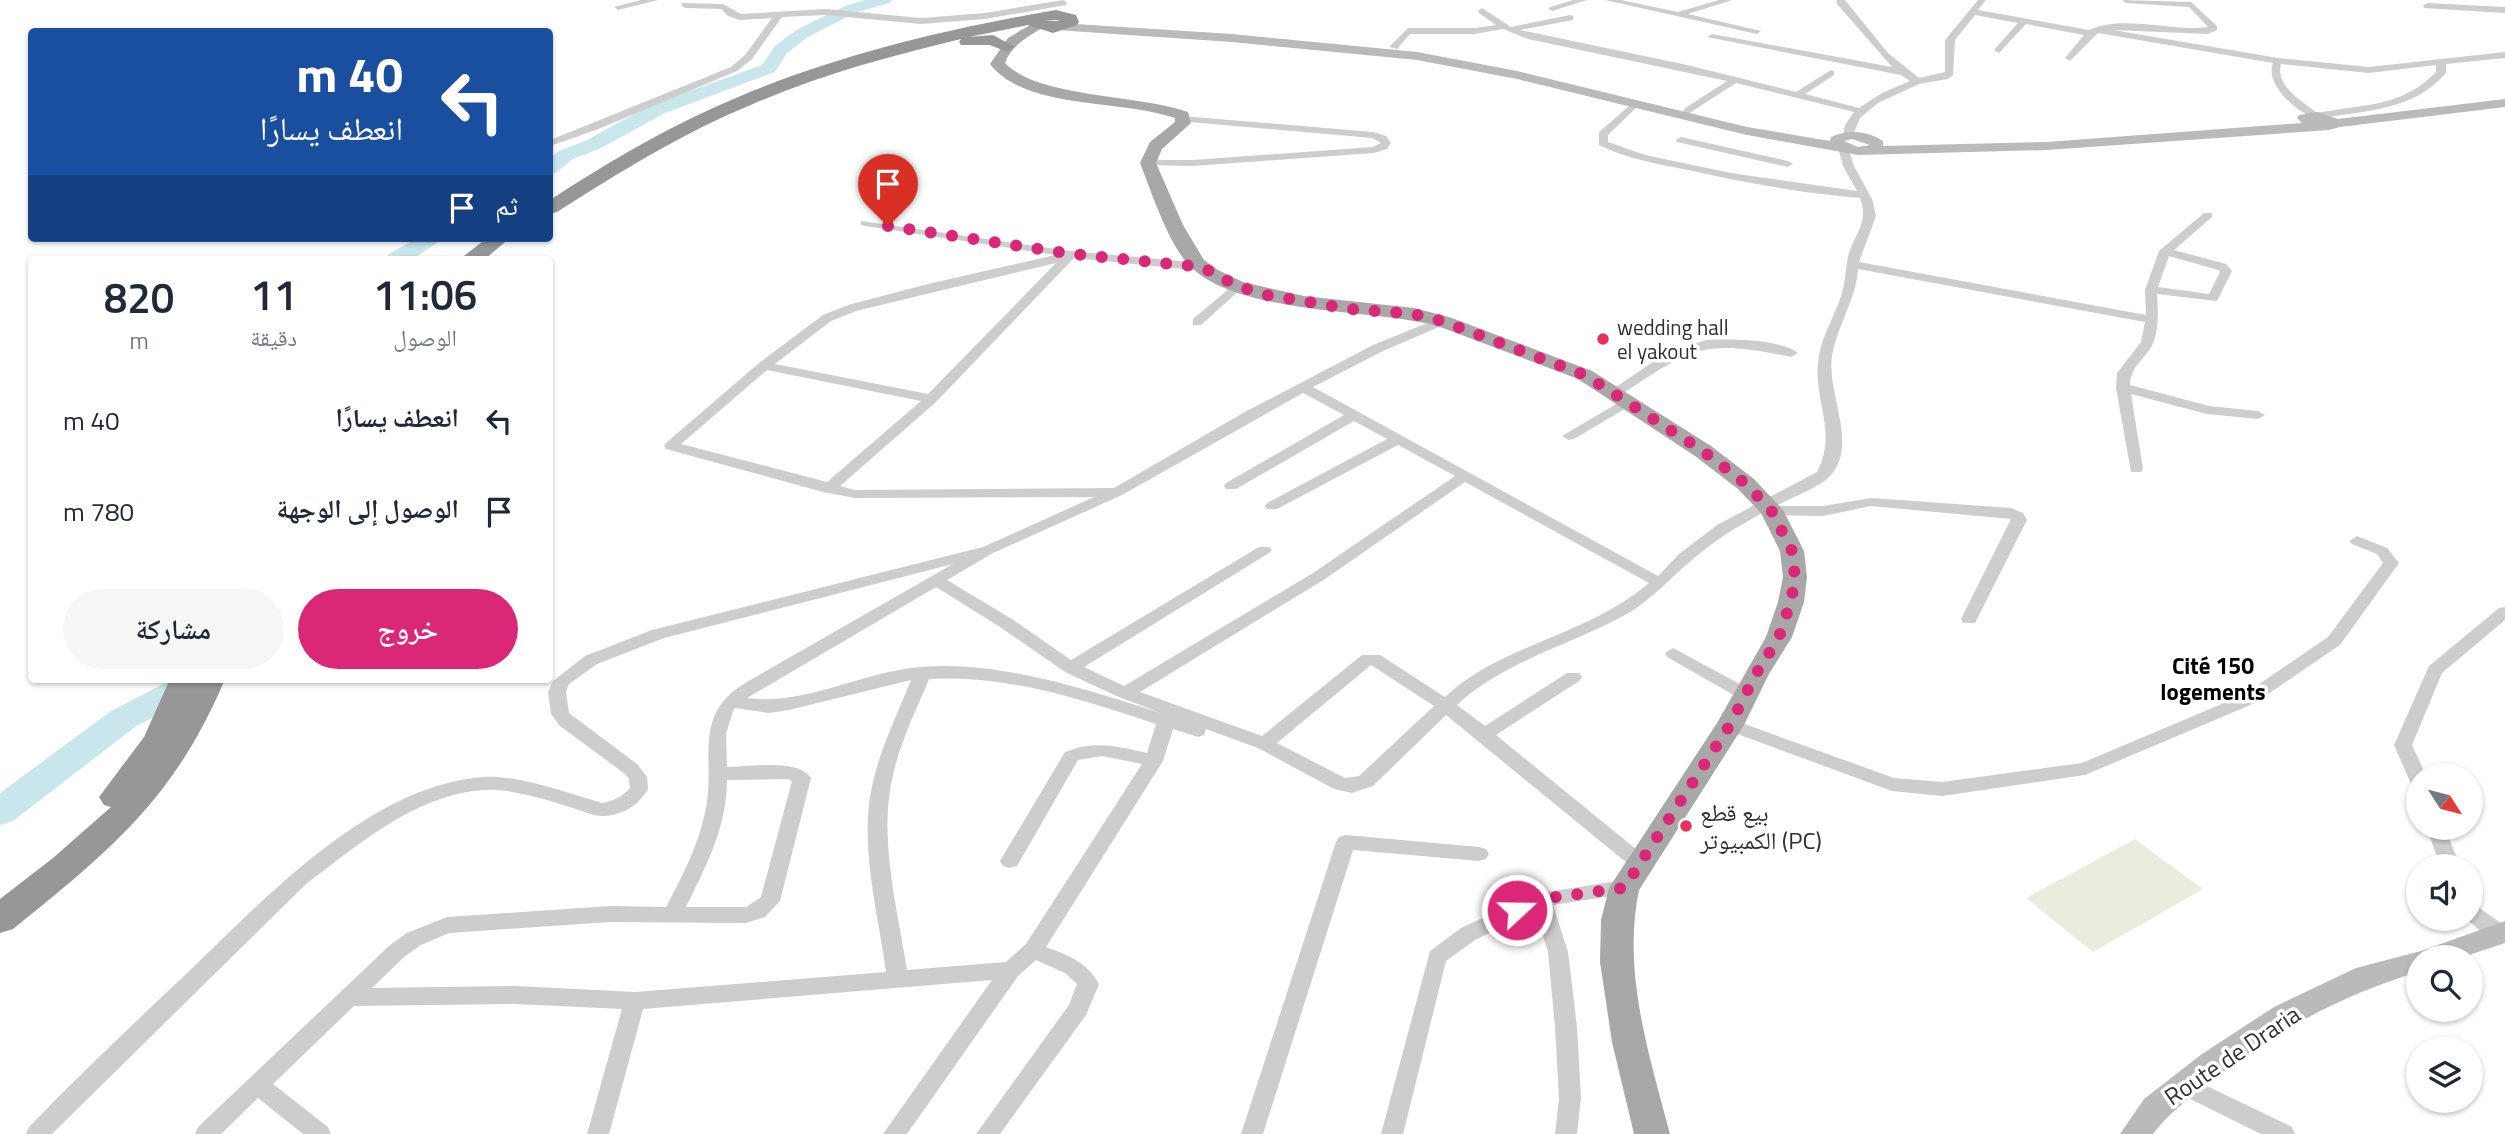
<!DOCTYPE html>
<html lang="ar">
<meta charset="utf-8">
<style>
body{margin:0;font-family:"Titillium Web","Noto Naskh Arabic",sans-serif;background:#f6f6f7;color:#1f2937;direction:rtl;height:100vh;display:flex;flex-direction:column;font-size:26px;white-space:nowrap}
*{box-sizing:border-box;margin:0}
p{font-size:23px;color:#747a83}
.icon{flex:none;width:38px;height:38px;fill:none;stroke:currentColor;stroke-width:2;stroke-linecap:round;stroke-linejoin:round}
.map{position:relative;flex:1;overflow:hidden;direction:ltr}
.side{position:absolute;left:28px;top:256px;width:525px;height:427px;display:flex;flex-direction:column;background:#fff;border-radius:7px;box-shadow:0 2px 5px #0004;direction:rtl}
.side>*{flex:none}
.top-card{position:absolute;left:28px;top:28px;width:525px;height:214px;border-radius:7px;box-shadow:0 2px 5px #0004;direction:rtl;background:#1a4fa0;color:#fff;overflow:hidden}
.needle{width:46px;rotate:126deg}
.tools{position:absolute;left:2406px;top:763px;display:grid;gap:14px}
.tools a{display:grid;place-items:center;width:77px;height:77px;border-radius:50%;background:#fff;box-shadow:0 2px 5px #0004;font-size:35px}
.pin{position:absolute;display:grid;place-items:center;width:60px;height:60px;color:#fff;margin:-72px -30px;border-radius:50% 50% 50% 0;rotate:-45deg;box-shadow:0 0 7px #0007}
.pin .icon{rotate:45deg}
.me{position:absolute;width:77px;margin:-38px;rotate:69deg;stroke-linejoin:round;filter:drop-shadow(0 0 5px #0008)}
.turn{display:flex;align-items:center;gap:24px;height:147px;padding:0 35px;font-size:32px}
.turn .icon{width:91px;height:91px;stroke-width:2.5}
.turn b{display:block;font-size:49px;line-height:60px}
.then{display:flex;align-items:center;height:66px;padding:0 35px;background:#0003;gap:14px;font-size:26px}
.eta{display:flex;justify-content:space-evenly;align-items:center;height:119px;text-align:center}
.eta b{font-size:42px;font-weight:600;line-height:49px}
.action{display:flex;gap:14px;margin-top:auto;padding:14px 35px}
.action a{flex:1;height:80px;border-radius:42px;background:#db2777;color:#fff;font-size:28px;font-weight:600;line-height:80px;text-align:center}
.action a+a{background:#f6f6f7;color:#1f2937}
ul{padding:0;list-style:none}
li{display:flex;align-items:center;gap:21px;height:91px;padding:0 35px}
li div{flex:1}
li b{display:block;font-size:26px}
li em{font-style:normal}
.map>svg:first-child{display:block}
.green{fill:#e9edde}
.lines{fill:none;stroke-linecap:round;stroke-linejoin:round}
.river{fill:#cae6ed;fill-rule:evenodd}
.street{fill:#cdcdcd;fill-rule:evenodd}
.secondary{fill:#bababa;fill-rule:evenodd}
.primary{fill:#a8a8a8;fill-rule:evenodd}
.highway{fill:#979797;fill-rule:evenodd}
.route{stroke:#db2777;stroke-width:12;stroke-dasharray:0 21.6}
.poi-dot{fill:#e73260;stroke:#fff;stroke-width:2.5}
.labels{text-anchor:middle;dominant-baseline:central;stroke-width:7;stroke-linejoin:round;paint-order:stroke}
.poi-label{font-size:21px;fill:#303030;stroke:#fff;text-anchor:start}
.neighbourhood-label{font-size:23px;font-weight:bold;fill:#000;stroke:#fff}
.near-poi-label{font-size:24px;fill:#303030;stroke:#fff;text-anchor:start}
.near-street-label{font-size:24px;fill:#303030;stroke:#fff}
</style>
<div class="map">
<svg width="2505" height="1134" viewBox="0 0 2505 1134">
<rect width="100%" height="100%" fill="#fff"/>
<path class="green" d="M2135 839 2203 889 2093 952 2026 898Z"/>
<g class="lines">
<path class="river" d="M865 0H892L890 3 857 12 808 37 787 53 775 72 665 113 601 148 573 159 557 172 550 174V158L559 151 587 140 651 105 762 65 775 46 796 30 845 6Z
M417 238H444L413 259H386L389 254Z
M173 679H215L210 687 135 727 13 821 0 825V793L111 711Z"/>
<path class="street" d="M641 0H658L618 10 614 7Z
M1063 0 1067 3 1066 5 985 19 921 24 825 15 782 17 752 59 737 71 596 130 550 146V140L731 67 745 55 772 18 740 20 728 16 721 9 685 8 681 5 682 3 723 4 741 14 825 9 921 18 985 13Z
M1573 0H1587L1552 11 1548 8Z
M1605 0H1621L1678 12 1719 0H1732L1688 14 1761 31 1757 34Z
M1837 0H1845L1888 53 1919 78 1945 72V40L1978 0H1986L1978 10 2089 30C2125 14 2171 32 2208 27L2189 7 2126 3 2122 0 2191 2 2217 26V30L2208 34 2113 30 2278 58 2369 67 2505 52V58L2446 64V73C2412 112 2364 110 2317 119 2298 114 2264 84 2273 63L2098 33 2070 61 2065 58 2084 35 2026 24 1999 53 1994 50 2018 23 1975 15 1955 40 1953 75 1948 79 1919 84 1878 103 1860 118 1853 135 1848 138 1843 135 1845 125 1854 112 1736 83 1688 114 1683 111 1684 109 1727 81 1528 39 1503 29 1475 34H1410L1397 49 1389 47 1408 28H1475L1496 25 1479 13 1478 11 1482 8 1511 27 1570 15 1573 16V20L1520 30 1687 65 1796 92 1831 70 1834 71V75L1805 94 1859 108 1882 93 1910 81 1901 75 1707 37 1712 34 1892 67 1837 4ZM2281 64 2369 73 2436 65V72C2401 108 2363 104 2317 113 2302 101 2275 86 2281 64Z
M2427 3 2505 7V13L2424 8 2423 6Z
M1636 100 1641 103 1608 135V142L1645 155 1731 173 1857 191 1843 166 1838 147 1847 145 1854 166 1872 199 1876 216 1859 262 2146 315 2145 290 2159 251 2204 213H2212V217L2174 250 2226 264 2232 271 2217 301 2157 294C2158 310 2159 326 2154 341 2147 359 2131 364 2130 385L2209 406 2258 411 2265 415 2258 419 2207 414 2131 394 2143 469 2141 472H2131L2116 388 2117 373 2141 342 2145 322 1858 269C1856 300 1837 326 1832 356 1826 393 1860 446 1829 477 1818 488 1790 498 1776 506H1823L1871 498 2011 508 2023 513 2027 520 1975 623H1963L1961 619 2011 519 1871 506 1823 516 1771 515 1765 512C1739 525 1715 540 1693 559 1671 577 1653 599 1627 614 1573 644 1502 662 1457 705L1485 726 1567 673H1579L1582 677 1579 681 1496 735 1647 858 1650 863 1647 868 1640 870 1633 868 1446 715 1373 786 1352 793 1334 789 1258 748 1206 729 1204 735 1198 737 1173 729 1163 761 1046 947C1068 955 1087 962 1099 984L1086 1015 1000 1134H976L1069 1005 1077 984 1065 973 1036 960 1018 976 907 1134H883L992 980 643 1009 609 1134H587L622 1009 516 1004 354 1006 273 1084 328 1127 331 1134H303L258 1098 221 1134H195L198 1127 390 945 407 933 447 917 610 906 666 907C682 877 698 846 705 813 717 761 690 717 745 683L953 564 664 638 597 664 569 684 566 692 569 713 637 764 647 777 648 789C639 805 623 815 604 816 595 817 583 811 573 808 548 800 511 788 484 790 416 794 358 845 306 884L52 1134H26L29 1127C79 1075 132 1025 185 975 264 900 368 786 483 777 515 774 571 794 602 803 613 801 622 797 630 788L629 779 625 774 560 726 551 714 548 692 553 681 585 656 652 630 983 547 1094 497 855 498 823 492 666 449 664 446 666 443 759 363 823 315 848 305 928 284 1055 255 865 226 861 225V221L1070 251 1202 263 1208 267 1202 271 1074 258 936 402 840 486 855 490 1114 488 1243 413 1373 345 1442 317 1446 318V324L1383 351 1313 387 1658 576 1679 554 1717 525 1817 472C1839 431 1811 398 1819 356 1822 335 1835 316 1841 296 1846 282 1845 267 1849 253 1856 232 1869 221 1860 198 1802 193 1745 183 1688 170 1658 164 1627 159 1599 145V132ZM2169 256 2218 270 2220 272 2209 294 2158 287ZM1056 263 928 394 775 364 831 321 856 311ZM767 370 921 401 827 482 681 444ZM1303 393 1344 415 1226 483 1224 486 1226 489H1236L1354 421 1387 439 1267 503 1265 506 1267 509H1277L1398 445 1455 476 1313 573 1124 686 1084 667 1269 553 1272 550 1269 547H1259L1071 660 1012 619 947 580 993 553 1122 495ZM1465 482 1649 583C1639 591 1628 599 1618 605 1563 639 1493 652 1445 697L1380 655H1362L1262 736 1140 692 1325 579ZM936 587 1000 627 1065 672 1119 697 1161 713C1083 688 986 656 904 669 851 678 800 705 747 698ZM1371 665 1434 706 1359 776 1345 778 1277 743ZM929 679C1006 674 1084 700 1156 724L1147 753C1118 746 1094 740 1065 752L1000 861 1003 866 1010 868 1017 866 1078 760 1102 756 1142 764 1026 944 1006 962 907 970C898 911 881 850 890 790 896 751 914 715 929 679ZM911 680C897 715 880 749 872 786 859 846 878 912 886 972L635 992 516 986 372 988 404 957 421 945 449 933 610 922 746 923 765 917 780 901 811 778C798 758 749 767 727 767L726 734 733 711 735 708 769 713 789 710ZM788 779 792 781 761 897 746 907H686C706 867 727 826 727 780Z
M1182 116 1373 132 1386 136 1391 143 1387 149 1374 153 1193 166 1144 165 1143 163 1148 160H1193L1373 147 1381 143 1372 138 1178 121 1177 119Z
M1681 137 1788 161 1793 164 1788 167 1677 142 1676 140Z
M1237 282 1243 286 1241 289 1201 325H1193V319Z
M1706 340C1729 339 1780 339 1798 353L1791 357C1701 338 1692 348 1619 396H1609L1607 393 1666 353Z
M1628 397 1633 398 1635 401 1633 404 1574 439 1569 440 1562 436Z
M2357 536 2387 548 2399 563 2340 645 2255 703 2085 775 1942 796 1892 791 1724 729 1721 725 1724 721H1736L1894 778 1942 782 2082 763 2243 695 2328 637 2383 563 2377 554 2352 544 2349 541Z
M2505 607V620L2442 673 2412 745 2426 775H2418V785L2411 784 2394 745 2429 666 2499 608Z
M1673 648 1751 690 1754 694 1751 698H1739L1667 657 1665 653Z
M2427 828H2445L2460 866H2440Z
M1346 835 1479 847 1486 849 1489 854 1486 859 1479 861 1353 850 1263 1134H1241L1336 842 1339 837Z
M1624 880 1631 883 1634 888 1631 893 1553 905 1568 952 1577 1027 1581 1098 1577 1134H1555L1559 1098 1555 1027 1548 952 1535 911 1475 940 1446 961 1403 1134H1381L1430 951 1461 928 1534 894Z
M2471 904 2478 907 2505 926V939C2490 943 2477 927 2466 919H2471Z
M2184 1075 2292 1127 2295 1134H2261L2176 1092 2173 1085 2176 1078Z"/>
<path class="secondary" d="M1060 23 1232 34 1417 52 1517 71 1747 127 1830 141 1831 137C1849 129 1867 131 1883 141V146L2047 142 2302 123 2297 118 2299 115 2318 112 2338 119 2505 99V107L2340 127 2329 130 2047 150 1858 155 1747 135 1517 79 1417 60 1232 42 1056 30V24ZM1852 139 1870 145 1858 147 1844 141Z
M2505 921V943L2463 957H2418V972C2341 995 2271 1033 2208 1084 2188 1099 2168 1114 2153 1134H2120L2144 1099 2202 1054 2274 1007 2356 968 2421 951Z"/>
<path class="primary" d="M1037 21 1044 25 1042 28C1027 37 1011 46 1005 63 1038 98 1138 94 1188 112L1191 123 1162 149 1156 163 1183 225 1204 260 1218 270 1243 282 1304 296 1414 308 1449 317 1592 371 1711 446 1754 479 1783 510 1804 551 1807 577 1804 602 1792 637 1769 674 1744 725 1639 890C1622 972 1649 1054 1670 1134H1634L1612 1042 1600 962 1601 920 1609 888 1717 723 1766 637 1778 602 1783 577 1780 551 1761 513 1738 489 1695 456 1578 379 1435 325C1371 309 1240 314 1192 268 1169 247 1152 193 1140 163L1150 142 1175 122V118C1122 99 1025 110 990 64L1008 38Z"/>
<path class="highway" d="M1056 10 1076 15 1079 22 1077 25 1053 33 1028 25 969 37 993 35 1015 47 1007 52 990 45H961L959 42 961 39C890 56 820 75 753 104 684 132 620 172 557 212L550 214V200C602 166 656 134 713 108 820 59 940 30 1056 10ZM1056 20 1060 21H1045Z
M487 238H510L485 259H460Z
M170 679H225C175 798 111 850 13 929L0 933V899L53 858 111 807 104 805 99 797 144 737Z"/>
</g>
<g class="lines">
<path class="route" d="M888 226 1072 254 1202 267 1237 286 1267 295 1350 309 1414 314 1442 321 1585 375 1703 451 1746 484 1771 510 1792 551 1795 578 1791 601 1779 637 1756 674 1730 725 1624 888 1541 899 1517 910"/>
</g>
<g class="poi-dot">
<circle cx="1603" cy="339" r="7"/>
<circle cx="1686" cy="826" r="7"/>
</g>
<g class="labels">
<g class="poi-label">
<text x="1617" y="327">wedding hall<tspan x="1617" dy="24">el yakout</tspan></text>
</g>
<g class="neighbourhood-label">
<text x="2213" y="665">Cité 150<tspan x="2213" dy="26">logements</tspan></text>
</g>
<g class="near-poi-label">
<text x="1700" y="812">بيع قطع<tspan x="1700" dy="28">الكمبيوتر (PC)</tspan></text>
</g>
<g class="near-street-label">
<text transform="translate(2232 1055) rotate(-34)">Route de Draria</text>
</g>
</g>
</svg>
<div class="tools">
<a><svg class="needle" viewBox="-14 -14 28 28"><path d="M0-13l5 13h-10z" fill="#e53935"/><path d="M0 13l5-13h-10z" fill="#747a83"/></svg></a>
<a><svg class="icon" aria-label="sound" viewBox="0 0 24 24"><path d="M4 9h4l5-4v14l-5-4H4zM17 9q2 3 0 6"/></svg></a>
<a><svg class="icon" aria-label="search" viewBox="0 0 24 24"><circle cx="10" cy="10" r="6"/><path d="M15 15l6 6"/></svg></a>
<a><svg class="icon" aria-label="layers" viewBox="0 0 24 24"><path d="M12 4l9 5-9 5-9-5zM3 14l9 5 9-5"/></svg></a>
</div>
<div class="pin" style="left:888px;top:226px;background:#d93025"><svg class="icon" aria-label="arrive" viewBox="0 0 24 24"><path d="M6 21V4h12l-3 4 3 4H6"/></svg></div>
<svg class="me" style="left:1517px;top:910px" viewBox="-20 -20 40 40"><circle r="17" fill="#db2777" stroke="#fff" stroke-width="3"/><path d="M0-11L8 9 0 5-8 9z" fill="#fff"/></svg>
<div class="top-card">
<div class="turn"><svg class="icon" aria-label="left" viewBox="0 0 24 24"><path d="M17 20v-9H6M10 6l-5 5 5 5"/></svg><div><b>40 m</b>انعطف يسارًا</div></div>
<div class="then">ثم<svg class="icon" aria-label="arrive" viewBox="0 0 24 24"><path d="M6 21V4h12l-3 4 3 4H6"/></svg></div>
</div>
<section class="side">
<div class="eta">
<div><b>11:06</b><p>الوصول</p></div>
<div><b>11</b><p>دقيقة</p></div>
<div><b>820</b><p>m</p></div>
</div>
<ul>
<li><svg class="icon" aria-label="left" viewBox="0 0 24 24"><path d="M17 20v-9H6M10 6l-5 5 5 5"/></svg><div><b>انعطف يسارًا</b></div><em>40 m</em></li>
<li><svg class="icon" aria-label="arrive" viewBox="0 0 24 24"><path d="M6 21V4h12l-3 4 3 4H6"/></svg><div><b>الوصول إلى الوجهة</b></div><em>780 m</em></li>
</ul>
<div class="action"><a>خروج</a><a>مشاركة</a></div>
</section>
</div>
